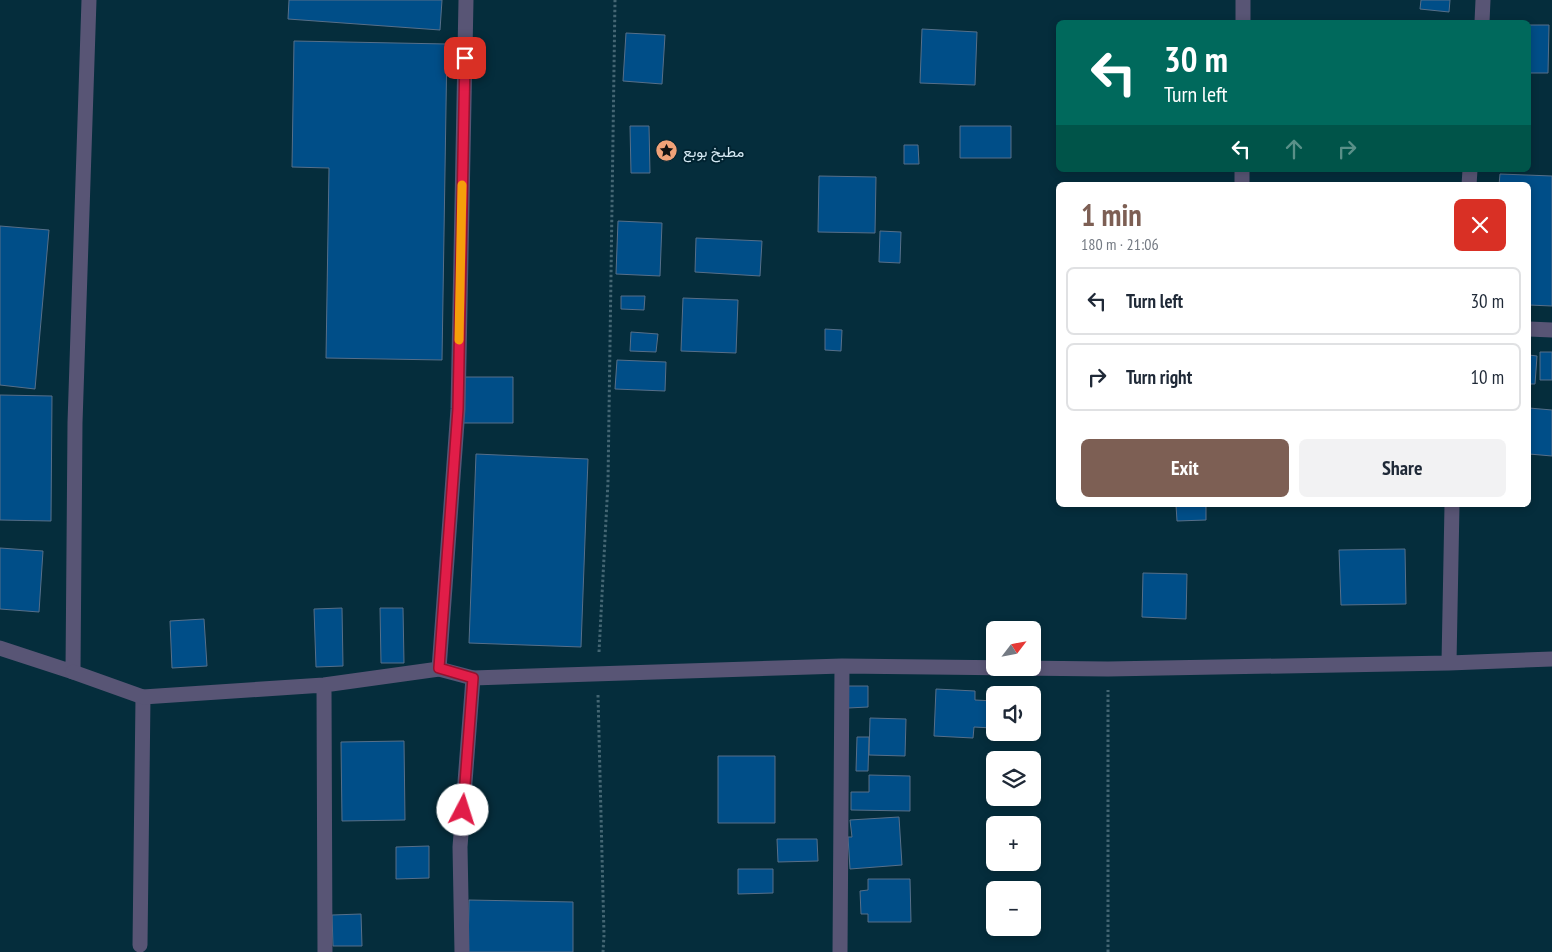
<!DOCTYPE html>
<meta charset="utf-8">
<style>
body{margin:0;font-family:"PT Sans Narrow",Vazirmatn,sans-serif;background:#f2f2f3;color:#1f2937;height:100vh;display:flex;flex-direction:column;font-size:19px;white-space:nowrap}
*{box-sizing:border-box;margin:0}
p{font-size:16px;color:#747a83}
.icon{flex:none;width:28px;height:28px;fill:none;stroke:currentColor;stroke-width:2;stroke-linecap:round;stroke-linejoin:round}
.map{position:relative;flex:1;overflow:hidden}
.details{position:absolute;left:1056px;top:182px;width:475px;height:325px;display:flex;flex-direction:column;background:#fff;border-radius:8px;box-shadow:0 2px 8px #0003}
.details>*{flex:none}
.guide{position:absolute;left:1056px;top:20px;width:475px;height:152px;border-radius:8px;box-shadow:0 2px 8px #0003;background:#00695c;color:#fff;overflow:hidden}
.needle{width:32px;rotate:58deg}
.buttons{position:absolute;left:986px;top:621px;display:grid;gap:10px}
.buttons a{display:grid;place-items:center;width:55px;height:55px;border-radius:8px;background:#fff;box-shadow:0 2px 8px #0003;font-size:25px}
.pin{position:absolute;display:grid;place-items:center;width:42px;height:42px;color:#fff;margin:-21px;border-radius:10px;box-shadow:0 2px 8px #0006}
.me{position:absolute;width:55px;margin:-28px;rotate:5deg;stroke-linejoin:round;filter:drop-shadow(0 0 4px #0008)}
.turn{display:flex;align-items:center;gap:18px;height:105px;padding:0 25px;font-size:22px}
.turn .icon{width:65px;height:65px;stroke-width:2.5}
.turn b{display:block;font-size:35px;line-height:42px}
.lanes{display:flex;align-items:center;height:48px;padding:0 25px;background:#0003;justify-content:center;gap:25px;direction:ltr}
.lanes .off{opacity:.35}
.round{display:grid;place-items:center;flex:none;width:52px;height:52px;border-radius:8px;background:#f2f2f3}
.summary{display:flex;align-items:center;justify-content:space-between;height:85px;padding:0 25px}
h1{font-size:30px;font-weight:700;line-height:38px;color:#7d5f54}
.button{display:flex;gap:10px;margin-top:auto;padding:10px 25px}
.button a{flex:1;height:58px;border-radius:8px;background:#7d5f54;color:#fff;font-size:20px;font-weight:700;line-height:58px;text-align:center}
.button a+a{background:#f2f2f3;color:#1f2937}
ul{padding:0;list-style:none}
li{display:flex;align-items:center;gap:15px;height:68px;margin:0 10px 8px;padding:0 15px;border:2px solid #e0e1e3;border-radius:8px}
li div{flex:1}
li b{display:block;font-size:19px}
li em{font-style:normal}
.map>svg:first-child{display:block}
.building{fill:#004e88;stroke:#566f89}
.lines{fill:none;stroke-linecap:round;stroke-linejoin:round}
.path{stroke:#446673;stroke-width:3;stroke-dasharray:2.5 2.5;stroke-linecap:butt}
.lane{stroke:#585575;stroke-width:15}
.street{stroke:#585575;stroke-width:15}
.route-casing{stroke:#92132f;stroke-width:12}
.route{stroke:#e11d48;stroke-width:9}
.slow{stroke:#f59e0b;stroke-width:9}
.labels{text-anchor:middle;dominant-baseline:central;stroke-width:4;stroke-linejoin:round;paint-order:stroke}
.poi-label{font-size:15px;fill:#d5e9f3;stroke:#002331;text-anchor:start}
</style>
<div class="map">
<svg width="1552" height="952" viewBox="0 0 1552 952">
<rect width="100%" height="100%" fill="#052d3c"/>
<path class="building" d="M289 0H442L440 30 288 19Z
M1421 0H1450L1449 12 1420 9Z
M1529 25H1549L1548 73H1529Z
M922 29 977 32 975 85 920 83Z
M626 33 665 35 662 84 623 81Z
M294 41 447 44 442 360 326 358 329 168 292 167Z
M630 126H649L650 173H631Z
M960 126H1011V158H960Z
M904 145H918L919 164H904Z
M1500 174 1552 176V306L1529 305V185H1499Z
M819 176 876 177 875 233 818 232Z
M618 221 662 223 660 276 616 274Z
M0 226 49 230 35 389 0 385Z
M880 231 901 232 900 263 879 262Z
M696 238 762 241 760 276 695 272Z
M621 296H645L644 310 621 309Z
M683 298 738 300 736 353 681 351Z
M825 329 842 330 841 351 825 350Z
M631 332 658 334 656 352 630 351Z
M1540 352H1552V380H1540Z
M1529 355 1537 356 1535 384H1529Z
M617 360 666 362 665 391 615 389Z
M461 377H513V423H462Z
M0 395 52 396 51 521 0 520Z
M1529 408 1552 410V456L1529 454Z
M476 454 588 459 581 647 469 643Z
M1176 505H1206V520L1177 521Z
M0 548 43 551 39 612 0 609Z
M1405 549 1406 604 1341 605 1339 550Z
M1143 573 1187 574 1186 619 1142 617Z
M342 608 343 666 316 667 314 609Z
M380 608H403L404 663H381Z
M204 619 207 666 172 668 170 621Z
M847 686H868V707L848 708Z
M936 689 975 691V700L994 701 992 728 974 727 973 738 934 736Z
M870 718 906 719 905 756 869 755Z
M857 737H869L868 771H856Z
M404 741 405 820 342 821 341 742Z
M718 756H775V823H718Z
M869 775 910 776V811L851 810V792H869Z
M899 817 902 865 850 869 848 837H852L850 820Z
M777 839H817L818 861 778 862Z
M429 846V878L396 879V847Z
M738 869H773V893L738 894Z
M868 879H910L911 922H868V914H861L860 891 868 890Z
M469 900 573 902V952H468Z
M361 914 362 946H333L332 915Z"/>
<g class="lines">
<path class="path" d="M599 652 608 482 615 0
M598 695 604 935 603 952
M1108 952V690"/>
<path class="lane" d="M0 648 73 672 75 423 89 0
M439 669 458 409 466 0
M140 945 143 697
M462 952 460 847 473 678"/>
<path class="street" d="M1243 22V0
M1482 22 1483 0
M1242 185V170
M1469 185 1470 170
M1529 329 1552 330
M1449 663 1452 505
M73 672 143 697 324 685 439 669 473 678 842 666 1108 669 1449 663 1552 659
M324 685 325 952
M840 952 842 666"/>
</g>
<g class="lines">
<defs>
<path id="route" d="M463 810 473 678 439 668 458 409 465 58"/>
</defs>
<use href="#route" class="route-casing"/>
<use href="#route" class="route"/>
<path class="slow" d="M459 340 462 185"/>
</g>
<defs>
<symbol id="sight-disc" viewBox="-11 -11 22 22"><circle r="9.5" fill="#f0a278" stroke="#002331"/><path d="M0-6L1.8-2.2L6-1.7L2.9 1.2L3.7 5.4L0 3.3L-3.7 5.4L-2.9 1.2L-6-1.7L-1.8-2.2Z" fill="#111"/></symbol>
</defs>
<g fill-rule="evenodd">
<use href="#sight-disc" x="654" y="138" width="25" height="25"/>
</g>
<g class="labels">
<g class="poi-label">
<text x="683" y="151">مطبخ بوبع</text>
</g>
</g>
</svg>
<div class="buttons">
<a><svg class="needle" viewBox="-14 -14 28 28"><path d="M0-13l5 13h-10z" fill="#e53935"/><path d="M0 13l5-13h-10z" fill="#747a83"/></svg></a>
<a><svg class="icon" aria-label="sound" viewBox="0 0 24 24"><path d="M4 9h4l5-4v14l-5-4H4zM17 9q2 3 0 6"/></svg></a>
<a><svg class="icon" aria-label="layers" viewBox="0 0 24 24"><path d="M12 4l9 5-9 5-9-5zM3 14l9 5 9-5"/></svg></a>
<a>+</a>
<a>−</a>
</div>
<div class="pin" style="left:465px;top:58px;background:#d93025"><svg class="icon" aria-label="arrive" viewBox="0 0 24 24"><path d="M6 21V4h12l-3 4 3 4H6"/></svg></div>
<svg class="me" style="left:463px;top:810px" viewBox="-20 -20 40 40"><circle r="19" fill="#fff"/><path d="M0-13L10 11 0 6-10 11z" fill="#e11d48"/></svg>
<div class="guide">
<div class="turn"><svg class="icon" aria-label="left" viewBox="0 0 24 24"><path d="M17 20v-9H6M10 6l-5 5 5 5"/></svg><div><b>30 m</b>Turn left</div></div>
<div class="lanes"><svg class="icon" aria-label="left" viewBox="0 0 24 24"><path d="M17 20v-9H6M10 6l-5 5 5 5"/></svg><svg class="icon off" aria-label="ahead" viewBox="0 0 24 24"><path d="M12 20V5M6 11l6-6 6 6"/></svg><svg class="icon off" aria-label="right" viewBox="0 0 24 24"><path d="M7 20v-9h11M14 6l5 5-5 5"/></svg></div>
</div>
<section class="details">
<div class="summary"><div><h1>1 min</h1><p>180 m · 21:06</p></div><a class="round" style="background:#d93025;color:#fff"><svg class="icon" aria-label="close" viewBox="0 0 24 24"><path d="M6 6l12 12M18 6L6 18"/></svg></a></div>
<ul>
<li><svg class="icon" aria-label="left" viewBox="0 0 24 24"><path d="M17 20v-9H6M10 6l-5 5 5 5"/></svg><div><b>Turn left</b></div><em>30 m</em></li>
<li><svg class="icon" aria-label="right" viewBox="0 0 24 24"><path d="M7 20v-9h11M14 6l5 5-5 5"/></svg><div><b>Turn right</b></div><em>10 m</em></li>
</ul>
<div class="button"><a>Exit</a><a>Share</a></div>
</section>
</div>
